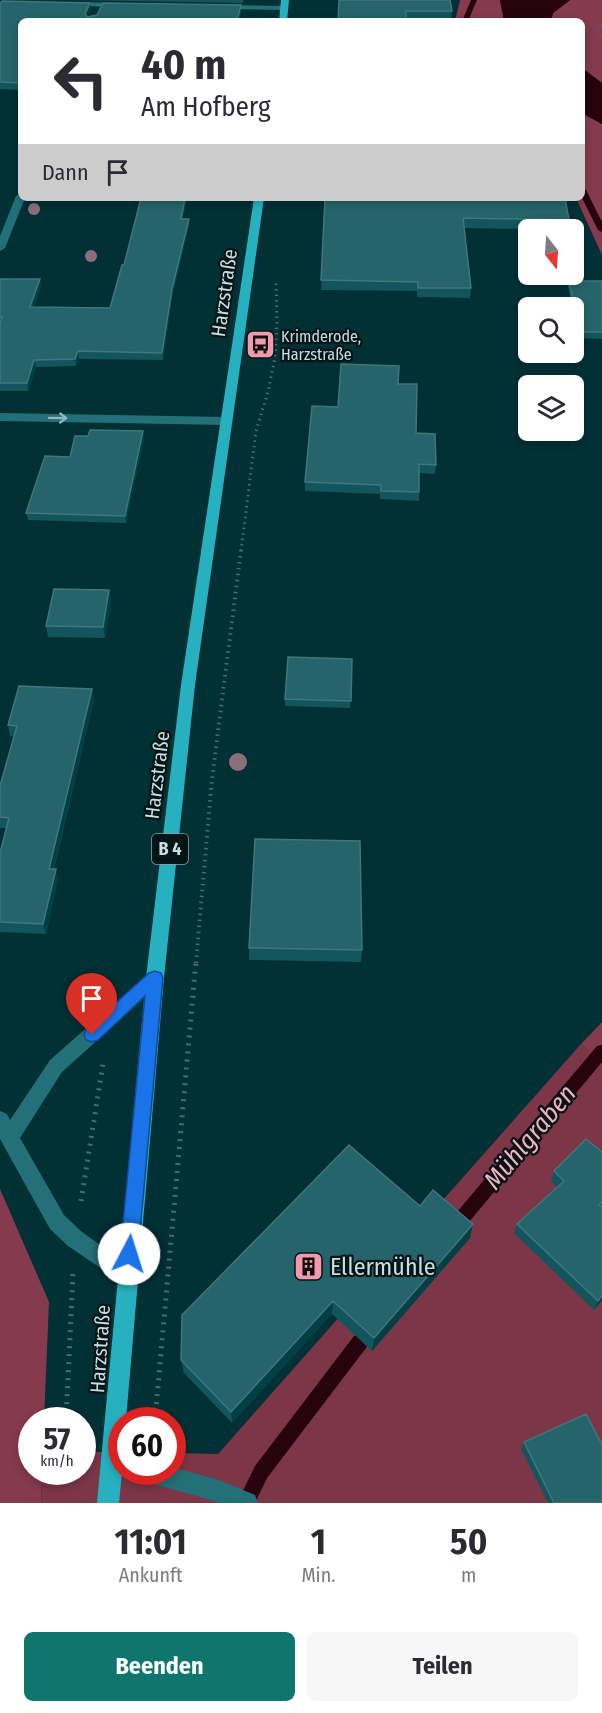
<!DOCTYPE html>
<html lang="de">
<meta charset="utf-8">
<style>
body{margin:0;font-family:"Fira Sans Condensed",sans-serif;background:#f7f7f7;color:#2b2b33;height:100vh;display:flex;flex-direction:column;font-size:22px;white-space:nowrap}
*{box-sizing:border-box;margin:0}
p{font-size:20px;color:#7c7c81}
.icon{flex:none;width:33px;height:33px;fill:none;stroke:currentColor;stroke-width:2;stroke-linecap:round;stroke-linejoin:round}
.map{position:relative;height:1503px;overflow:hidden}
.details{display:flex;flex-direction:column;background:#fff;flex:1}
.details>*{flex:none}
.banner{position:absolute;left:18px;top:18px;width:567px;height:183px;border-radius:9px;box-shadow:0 3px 9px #0003;background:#fff;color:#2b2b33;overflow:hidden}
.needle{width:39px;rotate:163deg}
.tools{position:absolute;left:518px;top:219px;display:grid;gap:12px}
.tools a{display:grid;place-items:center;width:66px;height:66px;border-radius:9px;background:#fff;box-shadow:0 3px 9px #0003;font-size:30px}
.speed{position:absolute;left:18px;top:1407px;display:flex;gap:12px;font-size:30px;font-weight:700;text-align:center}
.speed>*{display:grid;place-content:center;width:78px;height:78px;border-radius:50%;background:#fff;box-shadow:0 3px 9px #0003;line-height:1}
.speed small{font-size:15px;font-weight:400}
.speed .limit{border:9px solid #d22;background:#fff;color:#111}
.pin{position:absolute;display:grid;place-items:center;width:51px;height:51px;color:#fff;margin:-62px -26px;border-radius:50% 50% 50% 0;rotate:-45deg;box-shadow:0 0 6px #0007}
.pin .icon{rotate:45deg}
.me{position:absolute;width:66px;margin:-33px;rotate:5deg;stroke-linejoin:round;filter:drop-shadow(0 0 4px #0008)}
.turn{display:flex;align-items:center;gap:21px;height:126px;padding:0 24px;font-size:27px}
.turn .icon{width:78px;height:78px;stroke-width:2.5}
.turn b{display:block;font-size:42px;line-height:51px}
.then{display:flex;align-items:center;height:57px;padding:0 24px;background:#0003;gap:12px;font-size:22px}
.eta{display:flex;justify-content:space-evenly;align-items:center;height:102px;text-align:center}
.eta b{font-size:36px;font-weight:700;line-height:42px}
.primary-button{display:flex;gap:12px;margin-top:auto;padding:12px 24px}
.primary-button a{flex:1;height:69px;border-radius:9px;background:#0f766e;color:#fff;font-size:24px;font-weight:700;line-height:69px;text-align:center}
.primary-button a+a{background:#f7f7f7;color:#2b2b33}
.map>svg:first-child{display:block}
.green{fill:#7c3648}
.forest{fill:#853a4d}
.water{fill:#26030d}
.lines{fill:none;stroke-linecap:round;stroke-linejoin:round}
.stream{fill:#26030d;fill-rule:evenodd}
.path-far3{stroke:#466d71;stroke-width:2;stroke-dasharray:1 2;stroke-linecap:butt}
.path-far2{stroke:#466d71;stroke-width:3;stroke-dasharray:1.5 4;stroke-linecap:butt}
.path-far1{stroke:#466d71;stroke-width:4;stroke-dasharray:1.5 4.5;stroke-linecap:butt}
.path{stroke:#466d71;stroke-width:5;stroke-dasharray:2 6;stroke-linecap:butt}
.service{fill:#237079;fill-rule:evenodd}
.minor{fill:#237079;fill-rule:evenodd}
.primary{fill:#27b1c0;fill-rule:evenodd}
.tree{fill:#8a6f7b}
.wall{fill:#12555c}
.shaded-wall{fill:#034046}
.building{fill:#25646a;stroke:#3f777d;stroke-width:1.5}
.oneway{stroke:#8eb8bd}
.route{fill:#1a73e8;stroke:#114b97;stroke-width:1.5}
.labels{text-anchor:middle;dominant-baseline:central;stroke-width:4.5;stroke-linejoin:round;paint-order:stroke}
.far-poi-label{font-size:16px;fill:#c8dee1;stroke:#051517;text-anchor:start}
.shield{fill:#051517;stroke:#8ea2a4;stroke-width:1.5}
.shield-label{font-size:18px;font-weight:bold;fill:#c8dee1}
.street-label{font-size:20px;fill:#c8dee1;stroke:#051517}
.near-poi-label{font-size:24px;fill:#c8dee1;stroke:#051517;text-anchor:start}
.near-water-label{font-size:26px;font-style:italic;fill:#f4b0bd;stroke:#051517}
</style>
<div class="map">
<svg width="602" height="1503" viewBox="0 0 602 1503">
<rect width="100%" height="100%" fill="#013035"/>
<path class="green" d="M581 1044 602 1064V1503H41L42 1472H82L83 1452H121L122 1472H172L173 1453 218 1454Z"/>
<path class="forest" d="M460 0H500L504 21H455Z
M570 0H602V83L582 68V21H551L553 13Z
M582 113 602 124V255L576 198H582Z
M602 1022V1064L581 1044Z
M0 1189 49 1302 44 1420H32V1472H42L41 1503H0Z"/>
<path class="water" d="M500 0H570L553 13 551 21H504Z
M582 68 602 83V124L582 113Z"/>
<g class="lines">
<path class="stream" d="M471 0H477L468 21H462Z
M582 188 586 190 602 222V232L598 230 582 198Z
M602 1045V1062L464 1228 458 1231 452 1228 450 1223 452 1218 597 1046Z
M360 1334 366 1336 368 1342 366 1348 267 1478 255 1503H237L255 1466 354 1336Z"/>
<path class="path-far3" d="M602 24 597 30 602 37"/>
<path class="path-far2" d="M241 551 256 431 268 392 275 357 277 322 276 281"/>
<path class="path-far1" d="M196 963 212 779 241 550"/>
<path class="path" d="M81 1201 103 1064
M66 1420 73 1274
M155 1420 196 961"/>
<path class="service" d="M0 413 227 417 233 421 227 425 0 421Z
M172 1467 219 1480 255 1495 258 1503H221L151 1483 143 1480 140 1472H172Z"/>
<path class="minor" d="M69 2 123 3 127 5 123 7 72 6H69Z
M219 5 285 6 289 8 285 10 222 9H219Z
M21 193V198H25L5 248 0 251V236L16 196Z
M155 971 161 973 164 978 161 983 62 1072 20 1138 64 1215 82 1232 134 1269 137 1276 134 1283 127 1286 68 1246 50 1229 0 1139V1111L7 1114 10 1120 50 1060 149 973Z"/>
<path class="primary" d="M281 0H289L287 21H279Z
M254 198H264L195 685 164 978 126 1420H122V1472L119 1503H97L146 978 181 685Z"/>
</g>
<g class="tree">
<circle cx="34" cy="209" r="6"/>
<circle cx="91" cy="256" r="6"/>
<circle cx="238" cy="762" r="9"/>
</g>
<path class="wall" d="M71 0H243V3Z
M339 0 452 11 451 20H406Z
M0 4 91 9 87 17 241 12 239 21H21V90L0 89Z
M141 198H187L183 219H189V226L172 297 163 360 79 359 76 366 36 367 28 391H0V279L41 287 34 307 110 308 124 265Z
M325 198 569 220 567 230 464 228 471 288 470 298 417 297V291L321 290Z
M569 281 602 283V339L578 338 568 287Z
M398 384 416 433 436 465 435 474 419 473V501L380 499V494L305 491V482L338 407Z
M144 438 126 523 28 520 26 513 70 457Z
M109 590 111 601 105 638 48 637 46 626Z
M352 659 350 708 285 706V699Z
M92 689 94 700 54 869 58 879 46 934 0 932V853L7 828H0V786L14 736H10L8 725Z
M249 948 362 950 361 962 249 960Z
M602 1152V1300L594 1310 514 1233 517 1224 557 1187 551 1181 554 1171Z
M420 1206 470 1238 372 1351 332 1314 232 1423 184 1373 181 1360Z
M524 1442 602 1503H548L521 1449Z"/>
<path class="shaded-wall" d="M90 3 91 9 86 20 85 14Z
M241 5V12L239 21H237Z
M185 198H187L182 226 181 219Z
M189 219V226L172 297 163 360 162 353 172 289Z
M40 279 41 287 31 315 30 307Z
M78 351 79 359 76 366 75 359Z
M34 360 36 367 28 391 27 383Z
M143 431 144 438 126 523 125 516Z
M109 590 111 601 105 638 103 627Z
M92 689 94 700 51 879 49 869Z
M56 869 58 879 46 934 43 924Z
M473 1224 470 1238 372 1351 374 1338Z
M602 1296V1300L594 1310 598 1301Z
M333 1301 332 1314 232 1423 231 1412Z"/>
<path class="building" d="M339 0H450L452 11H406V21H338Z
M2 1 90 3 85 14 87 17 97 15 103 3 241 5 237 21H21V83L0 82V4Z
M141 198H185L181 219H189L172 289 162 353 78 351 75 359 34 360 27 383H0V323L2 317H0V279H40L30 307 110 308 122 265H124Z
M325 198H565L569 220 463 218 471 288H418V282L321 280Z
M569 281H602V332H580Z
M341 364 399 366 398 384H417L416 433 435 434 436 465 419 464V492L381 491V485L305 482 312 406 338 407Z
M90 430 143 431 125 516 26 513 45 456 70 457 75 436H88Z
M54 589 109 590 103 627 46 626Z
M288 657 352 659 351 701 285 699Z
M19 686 92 689 49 869H56L43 924 0 922V853L9 818 0 817V786L17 726 8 725Z
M255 839 360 841 362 950 249 948Z
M586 1139 602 1152V1202L599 1205 602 1207V1296L598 1301 517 1224 564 1181 554 1171Z
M349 1145 420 1206 433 1190 473 1224 374 1338 333 1301 231 1412 181 1360 182 1315Z
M586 1414 602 1445V1503H554L524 1442Z"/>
<defs><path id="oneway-shaft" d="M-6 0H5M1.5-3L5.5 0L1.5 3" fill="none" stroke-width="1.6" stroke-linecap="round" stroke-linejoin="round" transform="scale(1.5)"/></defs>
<use class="oneway" href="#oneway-shaft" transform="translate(58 418) rotate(1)"/>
<path class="route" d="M155 971 161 973 163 978 138 1254 136 1260 129 1263 123 1260 120 1254 145 996 98 1040 92 1042 86 1040 84 1035 86 1030 149 973Z"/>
<defs>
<symbol id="bus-square" viewBox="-11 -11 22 22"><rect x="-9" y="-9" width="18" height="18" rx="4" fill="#f29aac" stroke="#051517"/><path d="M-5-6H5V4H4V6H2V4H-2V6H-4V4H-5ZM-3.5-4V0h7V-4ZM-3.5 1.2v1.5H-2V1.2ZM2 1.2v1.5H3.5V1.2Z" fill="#111"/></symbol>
<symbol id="building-square" viewBox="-11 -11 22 22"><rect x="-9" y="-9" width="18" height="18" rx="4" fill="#f29aac" stroke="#051517"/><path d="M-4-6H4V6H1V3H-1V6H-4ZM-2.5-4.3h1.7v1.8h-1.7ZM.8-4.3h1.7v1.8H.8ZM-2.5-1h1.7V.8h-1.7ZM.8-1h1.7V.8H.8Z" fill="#111"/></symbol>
</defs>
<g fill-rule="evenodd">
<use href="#bus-square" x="244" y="328" width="33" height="33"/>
<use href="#building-square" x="292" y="1250" width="33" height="33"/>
</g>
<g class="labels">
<g class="far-poi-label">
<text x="281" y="336">Krimderode,<tspan x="281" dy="18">Harzstraße</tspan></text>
</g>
<rect class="shield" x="152" y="834" width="36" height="30" rx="4.5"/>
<g class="shield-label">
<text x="170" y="849">B 4</text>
</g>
<g class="street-label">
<text transform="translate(224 293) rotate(-82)">Harzstraße</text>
<text transform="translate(157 775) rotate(-83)">Harzstraße</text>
<text transform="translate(100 1349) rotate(-86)">Harzstraße</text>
</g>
<g class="near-poi-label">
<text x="330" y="1267">Ellermühle</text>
</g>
<g class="near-water-label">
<text transform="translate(530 1137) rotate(-50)">Mühlgraben</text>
</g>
</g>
</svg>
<div class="tools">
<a><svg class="needle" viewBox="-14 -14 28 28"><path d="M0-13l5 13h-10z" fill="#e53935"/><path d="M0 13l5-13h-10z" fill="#7c7c81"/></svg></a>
<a><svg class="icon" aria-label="search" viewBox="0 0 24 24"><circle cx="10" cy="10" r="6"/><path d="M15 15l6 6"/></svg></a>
<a><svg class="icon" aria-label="layers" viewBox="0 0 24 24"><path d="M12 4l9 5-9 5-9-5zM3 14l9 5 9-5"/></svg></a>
</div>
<div class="speed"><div>57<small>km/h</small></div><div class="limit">60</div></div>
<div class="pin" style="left:92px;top:1035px;background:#d93025"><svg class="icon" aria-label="arrive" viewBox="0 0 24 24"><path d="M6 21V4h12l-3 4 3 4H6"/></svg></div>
<svg class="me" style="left:129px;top:1254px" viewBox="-20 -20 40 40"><circle r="19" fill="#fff"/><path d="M0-13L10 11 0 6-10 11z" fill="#1a73e8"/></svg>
<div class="banner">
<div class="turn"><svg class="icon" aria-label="left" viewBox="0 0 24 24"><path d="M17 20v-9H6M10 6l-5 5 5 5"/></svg><div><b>40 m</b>Am Hofberg</div></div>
<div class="then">Dann<svg class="icon" aria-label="arrive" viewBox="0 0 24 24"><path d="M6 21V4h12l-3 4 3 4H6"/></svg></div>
</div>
</div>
<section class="details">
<div class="eta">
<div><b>11:01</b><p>Ankunft</p></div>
<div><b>1</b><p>Min.</p></div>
<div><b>50</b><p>m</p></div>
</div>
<div class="primary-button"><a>Beenden</a><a>Teilen</a></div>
</section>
